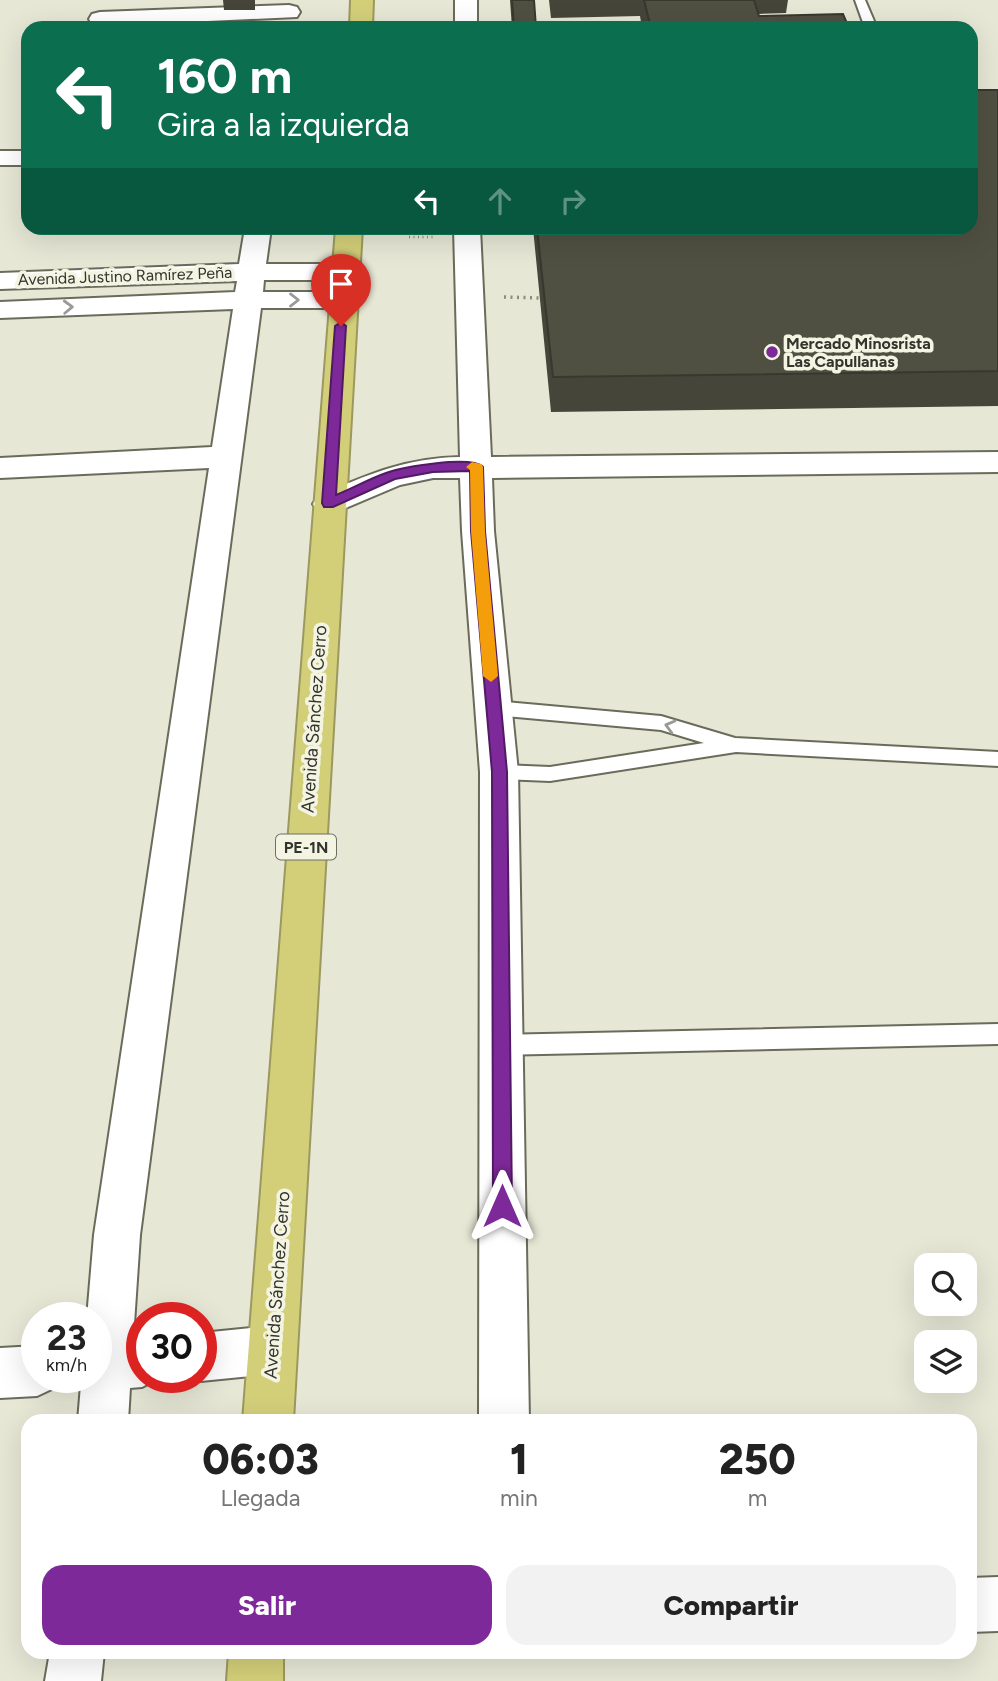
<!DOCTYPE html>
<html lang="es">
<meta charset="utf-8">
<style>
body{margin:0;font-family:Figtree,sans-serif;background:#f2f2f2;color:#222;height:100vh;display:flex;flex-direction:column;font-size:26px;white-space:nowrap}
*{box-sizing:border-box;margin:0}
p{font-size:23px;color:#767676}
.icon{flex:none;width:38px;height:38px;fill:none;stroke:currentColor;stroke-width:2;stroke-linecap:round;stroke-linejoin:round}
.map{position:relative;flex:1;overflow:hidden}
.sheet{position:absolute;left:21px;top:1414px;width:956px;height:245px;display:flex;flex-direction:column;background:#fff;border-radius:21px;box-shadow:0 7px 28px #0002}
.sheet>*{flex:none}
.banner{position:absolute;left:21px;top:21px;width:957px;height:214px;border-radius:21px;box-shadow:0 7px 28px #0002;background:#0b6e4f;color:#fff;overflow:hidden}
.fabs{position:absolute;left:914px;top:1253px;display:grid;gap:14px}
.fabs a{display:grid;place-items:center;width:63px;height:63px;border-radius:14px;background:#fff;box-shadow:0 7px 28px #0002;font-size:35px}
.speed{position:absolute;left:21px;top:1302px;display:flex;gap:14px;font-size:35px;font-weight:700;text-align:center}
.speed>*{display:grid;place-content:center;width:91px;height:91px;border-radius:50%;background:#fff;box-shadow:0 7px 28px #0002;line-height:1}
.speed small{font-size:18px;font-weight:400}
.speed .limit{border:10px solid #d22;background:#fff;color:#111}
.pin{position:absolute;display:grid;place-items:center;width:60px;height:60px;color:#fff;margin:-72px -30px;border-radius:50% 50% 50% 0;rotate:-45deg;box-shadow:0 0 7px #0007}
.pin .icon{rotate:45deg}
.me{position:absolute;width:77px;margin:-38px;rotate:0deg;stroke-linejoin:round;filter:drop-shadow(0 0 5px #0008)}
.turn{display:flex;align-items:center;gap:24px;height:147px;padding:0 21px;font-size:32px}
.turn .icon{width:91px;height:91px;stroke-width:2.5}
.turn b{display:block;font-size:49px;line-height:60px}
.lanes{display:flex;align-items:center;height:66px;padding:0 21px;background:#0003;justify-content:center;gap:35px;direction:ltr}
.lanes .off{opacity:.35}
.eta{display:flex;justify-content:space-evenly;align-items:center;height:119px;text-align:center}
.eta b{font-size:42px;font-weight:800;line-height:49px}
.button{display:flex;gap:14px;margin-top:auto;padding:14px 21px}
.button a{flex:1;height:80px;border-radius:21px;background:#7d2999;color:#fff;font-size:28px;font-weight:800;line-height:80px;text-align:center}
.button a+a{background:#f2f2f2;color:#222}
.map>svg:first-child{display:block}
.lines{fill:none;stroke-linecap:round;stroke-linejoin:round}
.lane-casing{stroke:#6b6b5c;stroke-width:4}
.street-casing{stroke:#6b6b5c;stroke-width:4}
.highway-casing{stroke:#9b995f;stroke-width:4}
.path-far1{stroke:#8b8b80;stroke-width:2.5;stroke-dasharray:1 3.5;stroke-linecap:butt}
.path{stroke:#8b8b80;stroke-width:3.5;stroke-dasharray:2 4.5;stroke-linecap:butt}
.lane{fill:#fff;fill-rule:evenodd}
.street{fill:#fff;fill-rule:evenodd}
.highway{fill:#d3cf79;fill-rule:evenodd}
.wall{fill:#454539}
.building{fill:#505042;stroke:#38382e;stroke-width:2}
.oneway{stroke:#9a9a96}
.route{fill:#7d2999;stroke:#511b63;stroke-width:2}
.slow{fill:#f59e0b}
.poi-dot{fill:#7d2999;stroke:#f4f4e3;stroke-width:2.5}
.labels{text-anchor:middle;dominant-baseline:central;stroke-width:7;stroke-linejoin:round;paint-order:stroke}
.far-street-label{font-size:16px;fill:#34342e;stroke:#f4f4e3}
.far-poi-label{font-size:16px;font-weight:bold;fill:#34342e;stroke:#f4f4e3;text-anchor:start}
.shield{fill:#f4f4e3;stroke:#6e6e64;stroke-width:2}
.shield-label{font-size:16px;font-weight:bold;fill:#34342e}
.street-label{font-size:18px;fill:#34342e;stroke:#f4f4e3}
</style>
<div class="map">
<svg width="998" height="1681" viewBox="0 0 998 1681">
<rect width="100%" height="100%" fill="#e7e7d6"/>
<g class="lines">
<defs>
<path id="lane" d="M855 0H865L877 28H865Z
M493 701 661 716 735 738 998 752V766L736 752 550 781 499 779 492 777 490 772 492 767 499 765 550 767 704 743 661 730 493 715 487 713 484 708 487 703Z
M998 1024V1044L501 1055 493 1052 490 1045 493 1038 501 1035Z"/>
<path id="street" d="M455 0H477V28H455Z
M289 5 297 7 300 12 297 17 100 26 92 24 89 19 92 14 100 12Z
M0 151H28V165H0Z
M245 228H271L266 264H346L356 266 360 272 356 278 346 280H264L263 292H342L352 294 356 300 352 306 342 308H261L140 1235 133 1339H142V1377H161L142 1387 130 1388 128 1421H78L81 1385 76 1377H96V1318H87L94 1235 209 468 0 478V458L212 447 233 309 0 318V302L235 292 237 281 0 289V273L239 264Z
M454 228H480L491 457 998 452V472L492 478 494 531 518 772 529 1421H479L480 772 462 531 460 478H433L400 485 329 515 318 512 313 504 318 496C367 475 405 458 460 457Z
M272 1326 289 1333 296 1350 289 1367 272 1374 201 1381 191 1377H201V1333Z
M37 1346V1377H59L54 1388 37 1396 0 1398V1348Z
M998 1577V1631L970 1632V1578Z
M50 1652H104L101 1681H45Z"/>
<path id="highway" d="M351 0H373L372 28H350Z
M336 228H362L293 1421H243Z
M229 1652H283V1681H227Z"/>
</defs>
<use href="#lane" class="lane-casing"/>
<use href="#street" class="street-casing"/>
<use href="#highway" class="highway-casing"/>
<path class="path-far1" d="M409 228V237H435"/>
<path class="path" d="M504 297 540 298"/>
<use href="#lane" class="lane"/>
<use href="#street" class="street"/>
<use href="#highway" class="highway"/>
</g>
<path class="wall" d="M223 0H258H255V10H224Z
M510 0H536H534L536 28H512Z
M549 0H788L786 13 758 14 759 16 849 28H642L640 16 551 18Z
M998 90V406L551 412 533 228H971Z"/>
<path class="building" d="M512 0H534L536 28H514Z
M644 0H754L759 16 843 14 849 28H651Z
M971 90H998V371L553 377 537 228H971Z"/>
<defs><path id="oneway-chevron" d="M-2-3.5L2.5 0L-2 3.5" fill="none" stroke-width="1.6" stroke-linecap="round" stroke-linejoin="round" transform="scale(1.75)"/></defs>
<g class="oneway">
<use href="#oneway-chevron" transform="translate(294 300)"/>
<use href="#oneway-chevron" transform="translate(68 307) rotate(-2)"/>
<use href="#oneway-chevron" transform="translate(670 726) rotate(-165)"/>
</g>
<path class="route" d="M341 322 346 326 336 495C353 488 369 479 386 473 403 467 471 455 483 467L485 531 507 772 512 1206 509 1212 502 1215 496 1212 493 1206 492 772 471 531 470 471 433 472 395 479 333 507H324L322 503 335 326Z"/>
<path class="slow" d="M472 462 481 464 483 467 485 531 498 676 491 682 483 676 471 531 470 470 466 467Z"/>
<circle class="poi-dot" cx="772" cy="352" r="7"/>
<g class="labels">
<g class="far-street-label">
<text transform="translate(125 276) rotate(-2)">Avenida Justino Ramírez Peña</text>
</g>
<g class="far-poi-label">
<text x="786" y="343">Mercado Minosrista<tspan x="786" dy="18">Las Capullanas</tspan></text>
</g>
<rect class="shield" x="276" y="834.5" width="60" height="25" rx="5"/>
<g class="shield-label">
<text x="306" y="847">PE-1N</text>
</g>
<g class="street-label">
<text transform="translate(314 719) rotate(-86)">Avenida Sánchez Cerro</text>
<text transform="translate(277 1285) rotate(-86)">Avenida Sánchez Cerro</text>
</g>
</g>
</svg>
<div class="fabs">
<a><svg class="icon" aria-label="search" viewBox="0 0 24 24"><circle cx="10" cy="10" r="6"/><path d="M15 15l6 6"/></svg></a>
<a><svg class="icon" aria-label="layers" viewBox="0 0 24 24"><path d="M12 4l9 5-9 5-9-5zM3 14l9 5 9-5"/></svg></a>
</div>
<div class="speed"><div>23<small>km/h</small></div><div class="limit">30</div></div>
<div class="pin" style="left:341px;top:326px;background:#d93025"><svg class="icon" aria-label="arrive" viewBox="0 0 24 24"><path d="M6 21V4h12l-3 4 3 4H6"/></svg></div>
<svg class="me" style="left:502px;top:1206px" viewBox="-20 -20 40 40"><path d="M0-17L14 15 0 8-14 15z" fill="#7d2999" stroke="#fff" stroke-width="4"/></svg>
<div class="banner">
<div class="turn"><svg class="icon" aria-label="left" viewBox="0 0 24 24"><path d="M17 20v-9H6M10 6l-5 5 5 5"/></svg><div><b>160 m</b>Gira a la izquierda</div></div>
<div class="lanes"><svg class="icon" aria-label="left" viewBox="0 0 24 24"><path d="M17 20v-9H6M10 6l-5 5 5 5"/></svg><svg class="icon off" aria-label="ahead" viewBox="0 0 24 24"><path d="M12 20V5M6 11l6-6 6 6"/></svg><svg class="icon off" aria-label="right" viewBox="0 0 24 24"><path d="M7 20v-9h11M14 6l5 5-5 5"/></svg></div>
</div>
<section class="sheet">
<div class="eta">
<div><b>06:03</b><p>Llegada</p></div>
<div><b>1</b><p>min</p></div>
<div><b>250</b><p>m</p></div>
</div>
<div class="button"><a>Salir</a><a>Compartir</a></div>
</section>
</div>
